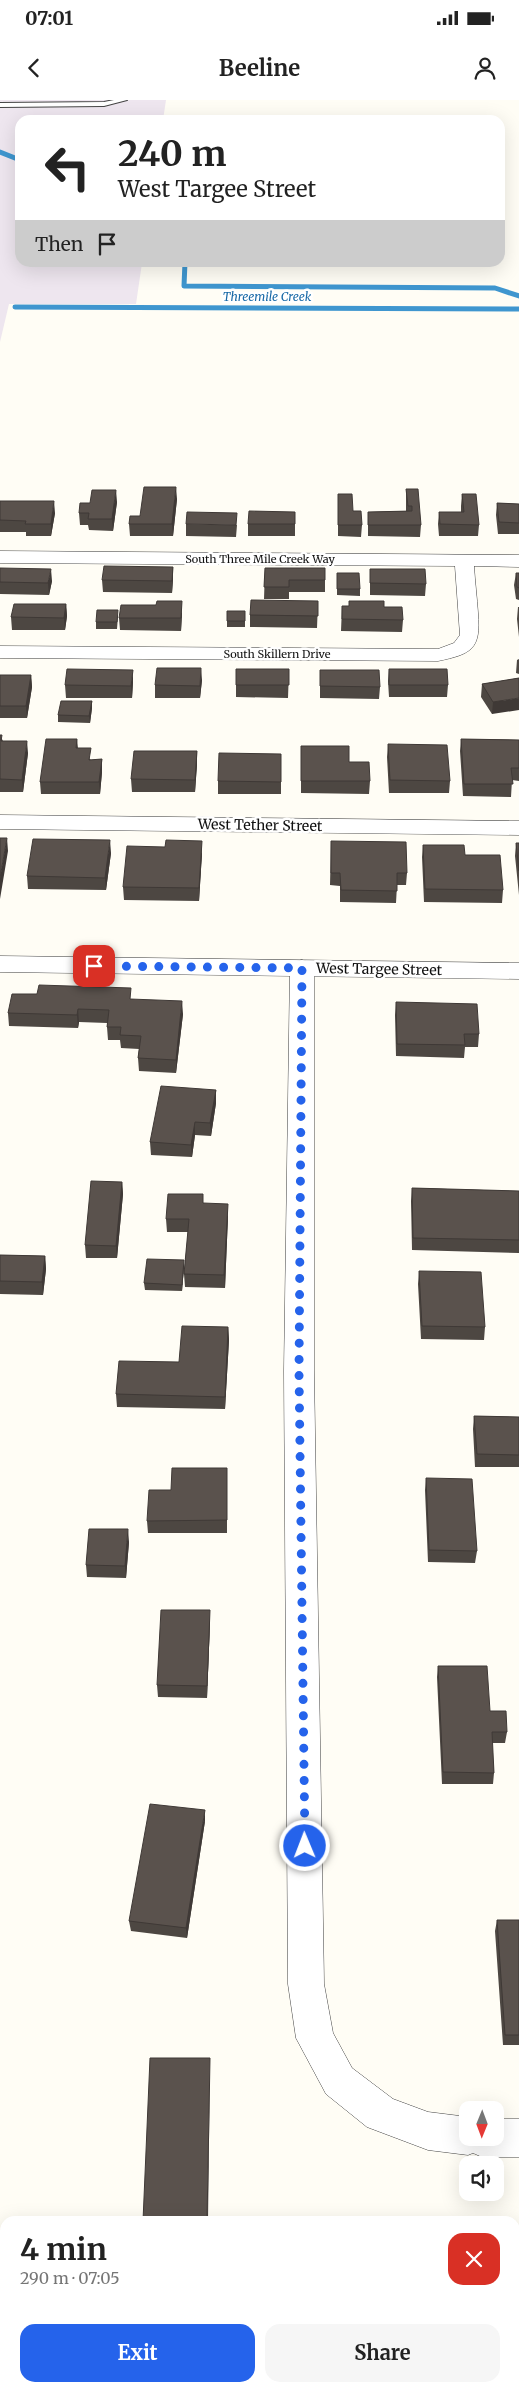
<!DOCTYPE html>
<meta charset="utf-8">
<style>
body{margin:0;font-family:Merriweather,serif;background:#f6f6f6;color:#222;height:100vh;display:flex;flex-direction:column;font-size:19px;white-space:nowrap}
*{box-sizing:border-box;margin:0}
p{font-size:16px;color:#767676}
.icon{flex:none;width:28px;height:28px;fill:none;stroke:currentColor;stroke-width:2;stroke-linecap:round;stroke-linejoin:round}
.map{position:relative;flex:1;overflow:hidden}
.details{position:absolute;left:0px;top:2116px;width:520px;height:176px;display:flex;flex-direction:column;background:#fff;border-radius:15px 15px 0 0;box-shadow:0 5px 20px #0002}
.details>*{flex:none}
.guide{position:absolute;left:15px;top:15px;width:490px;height:152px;border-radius:15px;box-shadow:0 5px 20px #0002;background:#fff;color:#222;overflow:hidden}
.needle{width:32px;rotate:181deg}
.buttons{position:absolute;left:459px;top:2001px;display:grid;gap:10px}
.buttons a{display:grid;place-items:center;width:45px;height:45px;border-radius:10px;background:#fff;box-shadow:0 5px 20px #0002;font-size:25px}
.pin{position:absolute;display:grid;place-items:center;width:42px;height:42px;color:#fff;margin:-21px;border-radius:10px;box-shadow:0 2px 8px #0006}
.me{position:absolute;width:55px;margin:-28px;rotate:359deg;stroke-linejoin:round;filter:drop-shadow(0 0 4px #0008)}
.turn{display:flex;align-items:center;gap:18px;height:105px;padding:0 20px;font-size:22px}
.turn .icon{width:65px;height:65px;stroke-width:2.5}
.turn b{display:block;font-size:35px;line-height:42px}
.then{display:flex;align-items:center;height:48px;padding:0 20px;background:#0003;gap:10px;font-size:19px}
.round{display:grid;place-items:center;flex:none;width:52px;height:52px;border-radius:15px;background:#f6f6f6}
.overview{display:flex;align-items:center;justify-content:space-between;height:85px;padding:0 20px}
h1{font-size:30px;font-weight:700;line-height:38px}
.action{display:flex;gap:10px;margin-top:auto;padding:10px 20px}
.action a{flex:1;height:58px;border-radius:15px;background:#2563eb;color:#fff;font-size:20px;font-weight:700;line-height:58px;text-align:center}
.action a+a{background:#f6f6f6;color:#222}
.status{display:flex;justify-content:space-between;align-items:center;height:35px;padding:0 25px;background:#fff;direction:ltr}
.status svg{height:14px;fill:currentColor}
header{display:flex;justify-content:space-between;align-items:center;height:65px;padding:0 20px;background:#fff;font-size:22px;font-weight:700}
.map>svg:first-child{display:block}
.industrial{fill:#eee6ef}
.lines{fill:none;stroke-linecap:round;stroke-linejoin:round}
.stream{stroke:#3f96cf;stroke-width:5}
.service-casing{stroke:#444;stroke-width:2}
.minor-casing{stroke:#444;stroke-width:1}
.tertiary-casing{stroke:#444;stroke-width:1}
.service{fill:#fff;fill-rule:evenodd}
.minor{fill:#fff;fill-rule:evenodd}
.tertiary{fill:#fff;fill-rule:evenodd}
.wall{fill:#4d4742}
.shaded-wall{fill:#3f3936}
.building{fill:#5a524d;stroke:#3f3936}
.route{stroke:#2563eb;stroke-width:9;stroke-dasharray:0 16.2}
.labels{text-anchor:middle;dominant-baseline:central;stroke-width:5;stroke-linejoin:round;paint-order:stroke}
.far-street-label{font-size:11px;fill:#111;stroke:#fff}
.far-water-label{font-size:12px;font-style:italic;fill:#1768a6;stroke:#fff}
.street-label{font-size:14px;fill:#111;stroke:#fff}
</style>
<div class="status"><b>07:01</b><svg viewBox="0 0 49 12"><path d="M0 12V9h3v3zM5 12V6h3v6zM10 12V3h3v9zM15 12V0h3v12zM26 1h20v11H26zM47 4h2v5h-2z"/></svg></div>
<header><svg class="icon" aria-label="back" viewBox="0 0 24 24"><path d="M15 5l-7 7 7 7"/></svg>Beeline<svg class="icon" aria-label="person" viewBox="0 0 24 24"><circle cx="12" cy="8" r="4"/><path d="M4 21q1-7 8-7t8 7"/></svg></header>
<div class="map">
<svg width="519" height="2292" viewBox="0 0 519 2292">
<rect width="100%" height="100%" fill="#fffdf5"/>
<path class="industrial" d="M0 0H166L163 20H20V162L142 163 136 204H9L0 242Z"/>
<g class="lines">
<path class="stream" d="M0 52 20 60
M185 162 184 186 495 188 519 196
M15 207 519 209"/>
<defs>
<path id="service" d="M114 0H127L104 6 0 7V3L104 2Z"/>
<path id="minor" d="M0 451 519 455V467L474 466C475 482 477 498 478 513 481 549 472 554 438 561L0 558V546L438 549 454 543 460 535 455 466 0 463Z
M0 715 519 721V735L0 729Z
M302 860 311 863 314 868V1271L324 1884 333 1933 352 1968 393 1999 428 2012 468 2017V2038H495V2019H519V2057H482L473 2053 468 2055 428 2050 367 2027 326 1994 296 1938 288 1884 284 1271 290 868 293 863Z"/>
<path id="tertiary" d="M0 856 519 863V879L0 872Z"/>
</defs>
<use href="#service" class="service-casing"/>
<use href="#minor" class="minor-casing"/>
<use href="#tertiary" class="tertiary-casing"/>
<use href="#service" class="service"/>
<use href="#minor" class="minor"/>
<use href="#tertiary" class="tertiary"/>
</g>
<path class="wall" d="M406 389 421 425 420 437 368 436V412L406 411Z
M338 394 353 411 362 425 361 437 338 436Z
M462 394 479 425 478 436H439L438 424 439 412H461V406Z
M177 399 173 436H130L129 424 140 416Z
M0 401 55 413 51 436H26V432H0Z
M117 402 113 431 89 430 88 425H80L79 413Z
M497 403 519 404V434H498L496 415Z
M295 412V436H248V424Z
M186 424 237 425 236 437 186 436Z
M173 467V479L172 493 103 492 102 480Z
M0 468 52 481 49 495 0 494Z
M265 468H325V492H289V499H264Z
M370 469 426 484 425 496 370 495Z
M337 473 360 489V496L337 495Z
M516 473H519V500L516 499 514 485Z
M318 501 317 528 250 527V515Z
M66 504 67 516 65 530H12L11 517Z
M342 506 384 507 403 520 402 532 341 531Z
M518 507H519V537L517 519Z
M227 511H245V527H227Z
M182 513 181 531 120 530 119 518Z
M118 516 117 529H96V522Z
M519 559V574L516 573 517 560Z
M289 569 288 598 236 597V585Z
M389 569 448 585 447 597H389L388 581Z
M320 570 380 587 379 599 320 598Z
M0 575H31L32 587 27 618H0Z
M519 578 492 614 481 597 482 584Z
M202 580 200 598H155V585Z
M133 582 132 598H66L65 585Z
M92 601V608L90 623 58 622V615Z
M0 635 3 641 28 653 23 692H0Z
M77 639 78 648 91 660 102 659V672L100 694H41L40 682Z
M461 639 519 640V681L512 680 511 697 463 696 460 651Z
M388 644 450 681 449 693H389L387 657Z
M301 646 349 662 370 681 369 694 301 693Z
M197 651V664L195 692H132L131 679Z
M281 654V694H218V681Z
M331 741 407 773 406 785H397L396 803 340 802V786L330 785Z
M516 743H519V795L515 756Z
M423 745 465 755 503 790 502 803 424 802 422 757Z
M111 753 106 790 28 789 27 776Z
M202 753 199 801 124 800 123 787Z
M132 899 183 914 176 973 139 971 138 958 139 949 121 948 120 940H108L107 927V923L79 922 78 928 9 926 8 913Z
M396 902 479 934 478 947H465L464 958 396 956 395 915Z
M216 990V1003L211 1036 195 1035 192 1057 151 1055 150 1042Z
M122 1082 123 1094 117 1158H86L85 1145Z
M412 1088 519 1091V1153L412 1150 411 1101Z
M203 1094V1103L228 1116 225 1188 185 1187 184 1174 188 1132H167L166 1119Z
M0 1155 45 1156 46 1169 43 1195 0 1194Z
M184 1167 182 1191 145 1190 144 1183Z
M419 1171 485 1227 484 1240 421 1239 418 1184Z
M228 1227 229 1240 225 1309 117 1307 116 1294 179 1262Z
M474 1316 519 1317V1367H475L473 1329Z
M227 1368V1433H148L147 1421 171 1390Z
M426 1378 477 1451 475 1463 428 1462 425 1390Z
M129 1442 126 1478 87 1477 86 1465Z
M210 1522 207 1598 158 1597 157 1585Z
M438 1566 490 1611 507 1632 505 1643H492L494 1673 493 1684H442L437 1577Z
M205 1721 187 1838 131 1831 129 1821Z
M497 1820H519V1945H503L495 1831Z"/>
<path class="shaded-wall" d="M176 387 177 399 173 436 172 424Z
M116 390 117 402 113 431 112 419Z
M54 401 55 413 51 436V424Z
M173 467V479L172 493V481Z
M51 469 52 481 49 495 48 483Z
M182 501V513L181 531V518Z
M66 504 67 516 65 530 64 518Z
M201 568 202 580 200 598V586Z
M133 570V582L132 598 131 586Z
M31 575 32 587 27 618 26 606Z
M519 598V610L492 614 493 602Z
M92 601V608L90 623 89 616Z
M27 641 28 653 23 692 22 680Z
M197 651V664L195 692V680Z
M102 659V672L100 694 99 682Z
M7 738 8 751 0 799V778Z
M110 740 111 753 106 790 105 778Z
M202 741V753L199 801V788Z
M182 901 183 914 176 973V960Z
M78 909 79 922 78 928 77 915Z
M216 990V1003L211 1036 210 1023Z
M195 1022V1035L192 1057 191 1045Z
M122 1082 123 1094 117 1158 116 1146Z
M228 1104V1116L225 1188 224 1175Z
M45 1156 46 1169 43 1195 42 1182Z
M184 1160V1167L182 1191V1185Z
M228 1227 229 1240 225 1309V1297Z
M128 1429 129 1442 126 1478 125 1466Z
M210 1510V1522L207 1598V1586Z
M205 1710V1721L187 1838 186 1828Z
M210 1958 208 2121H207Z"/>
<path class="building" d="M144 387H176L172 424H129L130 416H140Z
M406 389H418L421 425H368V412L412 411V406H408Z
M92 390H116L112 419H88L89 413H79L80 403H90Z
M338 394H352L353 411H361L362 425H338Z
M462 394H476L479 425 440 424 439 412H464Z
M0 401H54L51 424H25L26 421 0 420Z
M497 403 519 404V423L499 422Z
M249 411 295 412V424H248Z
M187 412 237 413 236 425 186 424Z
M104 466 173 467 172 481 102 480Z
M0 468 51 469 48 483 0 482Z
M265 468H325V480H289V487H264Z
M370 469H425L426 484 370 483Z
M337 473H359L360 489H337Z
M516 473H519V488L517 487Z
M251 500 318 501V516L250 515Z
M157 501H182L181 518H119L121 505H156Z
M349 501H384V507H402L403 520 342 519V506H349Z
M14 504H66L64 518 11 517Z
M97 510H118L117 522H96Z
M227 511H245V521H227Z
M157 568H201L200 586 155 585Z
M67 569 133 570 131 586 65 585Z
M236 569H289V585H236Z
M389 569H447L448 585H389Z
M320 570H379L380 587 320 586Z
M0 575H31L26 606H0Z
M519 578V598L493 602 482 584Z
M61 601H92L89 616 58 615Z
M0 635H2L1 641H27L22 680 0 679Z
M46 639H77L76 648H91L89 660 102 659 99 682H40Z
M461 639 519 640V668H511L513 684H464Z
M388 644 447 645 450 681 390 680Z
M301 646H349V662H369L370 681H301Z
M134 651H197L195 680 131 679Z
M219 653 281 654V682L218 681Z
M0 738H7L0 778Z
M33 739 110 740 105 778 27 776Z
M166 740 202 741 199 788 123 787 127 746 165 747Z
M331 741 406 742 407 773H397V791L341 790 340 773H331Z
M516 743H519V771Z
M423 745H464L465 755H500L503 790 425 789Z
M39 885 131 888 130 899 182 901 176 960 138 958 141 936 120 935 121 927H107L109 910 78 909 77 915 8 913 12 894H37Z
M396 902 477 904 479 934H464L465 945 397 944Z
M161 986 216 990 210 1023 195 1022 191 1045 150 1042Z
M91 1081 122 1082 116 1146 85 1145Z
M412 1088 519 1091V1140L413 1138Z
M168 1094H203V1103L228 1104 224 1175 184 1174 189 1119H166Z
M0 1155 45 1156 42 1182 0 1181Z
M147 1159 184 1160 182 1185 144 1183Z
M419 1171 481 1172 485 1227 422 1226Z
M182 1226 228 1227 225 1297 116 1294 119 1261 179 1262Z
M474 1316 519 1317V1355L477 1354Z
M172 1368H227V1420L147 1421 149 1390H171Z
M426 1378 472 1379 477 1451 429 1450Z
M89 1429H128L125 1466 86 1465Z
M161 1510H210L207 1586 157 1585Z
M438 1566H487L490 1611H506L507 1632H492L494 1673 443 1672Z
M150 1704 205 1710 186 1828 129 1821Z
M497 1820H519V1935H505Z
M150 1958H210L207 2121H143Z"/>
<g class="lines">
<path class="route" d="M94 866 302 868 299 1271 305 1746"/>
</g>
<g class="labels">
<g class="far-street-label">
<text x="260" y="459">South Three Mile Creek Way</text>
<text x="277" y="554">South Skillern Drive</text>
</g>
<g class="far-water-label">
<text x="267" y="196">Threemile Creek</text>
</g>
<g class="street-label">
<text transform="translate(260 725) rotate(1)">West Tether Street</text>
<text transform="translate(379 869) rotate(1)">West Targee Street</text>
</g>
</g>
</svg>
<div class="buttons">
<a><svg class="needle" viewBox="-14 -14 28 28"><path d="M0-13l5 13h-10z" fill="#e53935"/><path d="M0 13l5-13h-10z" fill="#767676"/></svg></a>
<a><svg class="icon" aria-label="sound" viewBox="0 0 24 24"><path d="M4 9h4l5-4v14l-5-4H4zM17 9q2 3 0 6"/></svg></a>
</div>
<div class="pin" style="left:94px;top:866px;background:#d93025"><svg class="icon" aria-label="arrive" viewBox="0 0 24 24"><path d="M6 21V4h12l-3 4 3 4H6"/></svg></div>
<svg class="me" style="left:305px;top:1746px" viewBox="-20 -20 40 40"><circle r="17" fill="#2563eb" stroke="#fff" stroke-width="3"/><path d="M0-11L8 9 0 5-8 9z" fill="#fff"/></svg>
<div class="guide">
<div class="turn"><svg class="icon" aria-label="left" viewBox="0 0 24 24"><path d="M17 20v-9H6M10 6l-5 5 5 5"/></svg><div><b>240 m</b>West Targee Street</div></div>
<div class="then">Then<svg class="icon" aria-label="arrive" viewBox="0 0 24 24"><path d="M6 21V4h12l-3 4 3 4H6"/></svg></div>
</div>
<section class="details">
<div class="overview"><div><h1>4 min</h1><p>290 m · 07:05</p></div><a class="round" style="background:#d93025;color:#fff"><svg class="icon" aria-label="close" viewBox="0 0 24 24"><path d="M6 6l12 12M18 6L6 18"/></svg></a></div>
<div class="action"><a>Exit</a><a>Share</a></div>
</section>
</div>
